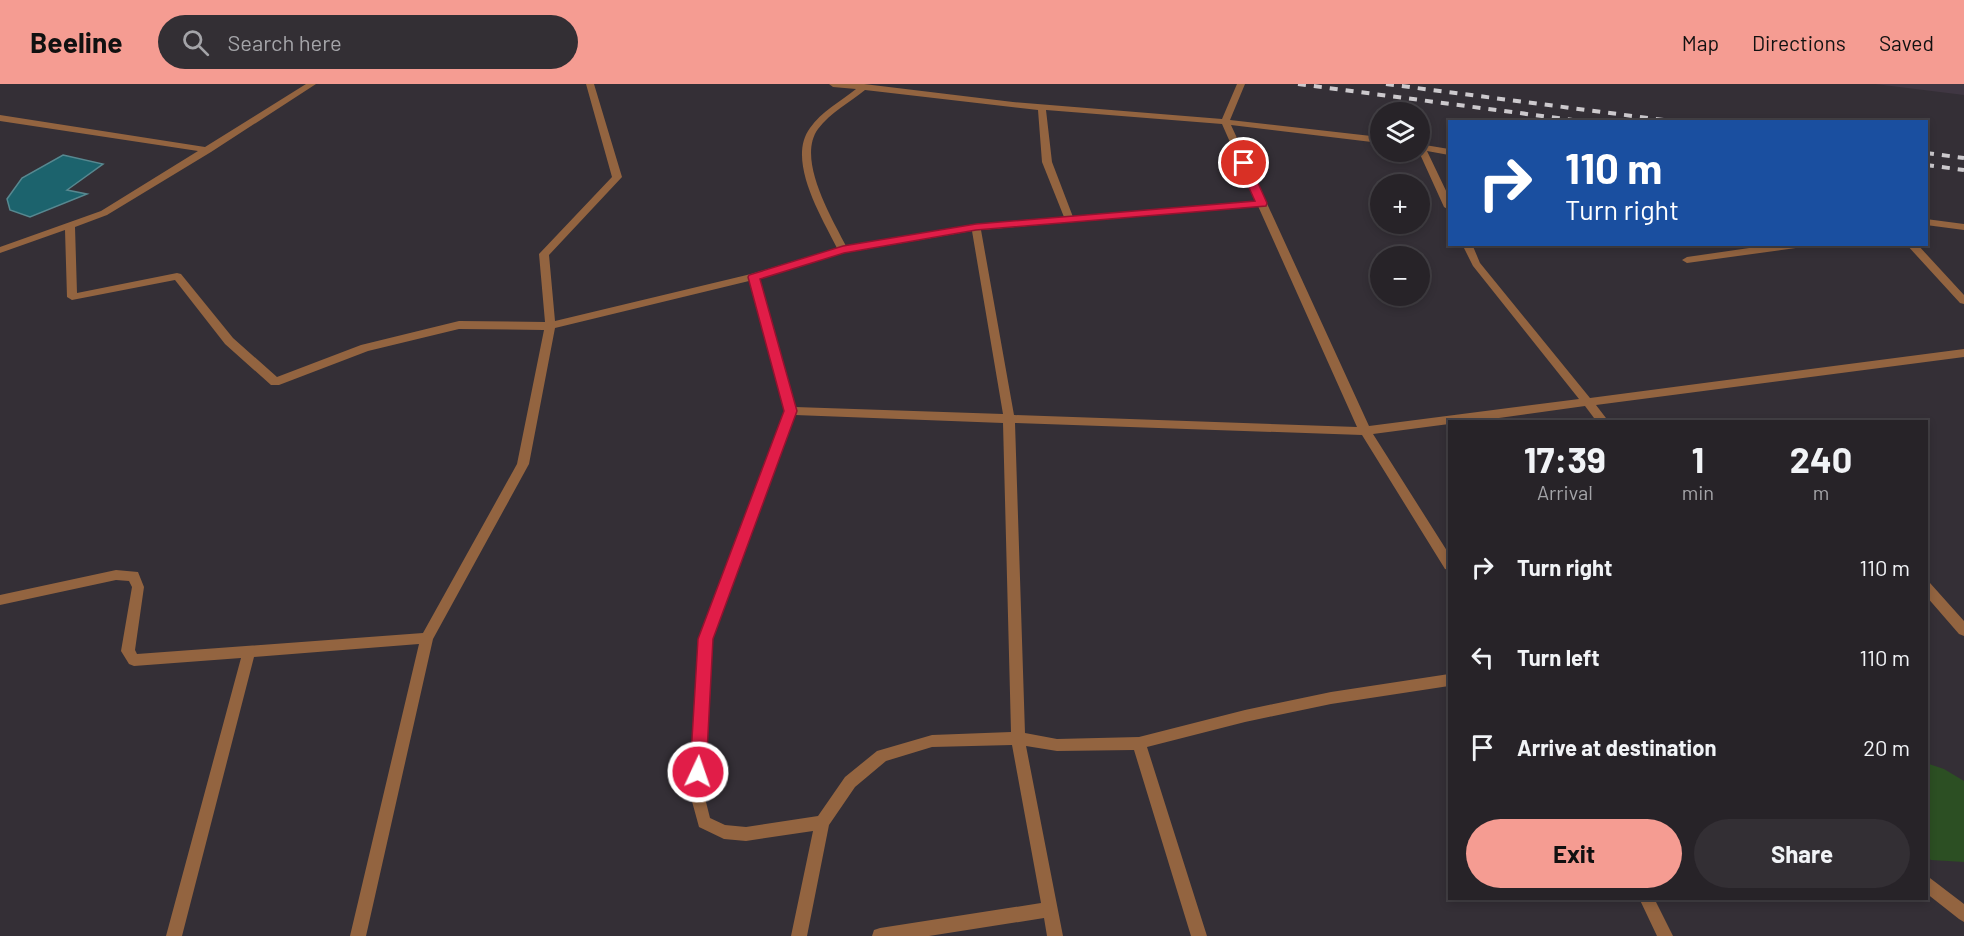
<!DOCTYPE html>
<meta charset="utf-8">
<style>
body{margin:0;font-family:Barlow,sans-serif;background:#332f34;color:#f1f3f6;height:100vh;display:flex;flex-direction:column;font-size:22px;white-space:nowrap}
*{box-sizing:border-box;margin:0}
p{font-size:20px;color:#a4a4a8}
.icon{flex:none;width:33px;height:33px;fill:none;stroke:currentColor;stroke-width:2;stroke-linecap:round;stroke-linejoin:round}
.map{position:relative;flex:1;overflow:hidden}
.details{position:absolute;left:1448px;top:336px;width:480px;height:480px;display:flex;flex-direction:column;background:#272328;border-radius:0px;box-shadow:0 3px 9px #0003,0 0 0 2px #434045}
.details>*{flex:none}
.hud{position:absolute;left:1448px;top:36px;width:480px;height:126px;border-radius:0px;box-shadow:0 3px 9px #0003,0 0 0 2px #434045;background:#1a4fa0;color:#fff;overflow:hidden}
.tools{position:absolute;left:1370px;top:18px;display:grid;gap:12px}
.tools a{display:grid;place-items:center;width:60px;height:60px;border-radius:50%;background:#272328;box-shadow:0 3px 9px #0003,0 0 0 2px #434045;font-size:30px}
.pin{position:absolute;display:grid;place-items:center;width:51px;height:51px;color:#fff;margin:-26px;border:3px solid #fff;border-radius:50%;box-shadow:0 2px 6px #0007}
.me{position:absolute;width:66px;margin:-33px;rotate:3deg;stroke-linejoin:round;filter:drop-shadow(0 0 4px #0008)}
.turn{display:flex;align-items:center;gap:21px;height:126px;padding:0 18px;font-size:27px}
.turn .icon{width:78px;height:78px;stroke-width:2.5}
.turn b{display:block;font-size:42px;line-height:51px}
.eta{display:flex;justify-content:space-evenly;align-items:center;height:102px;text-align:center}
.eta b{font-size:36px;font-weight:700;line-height:42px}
.button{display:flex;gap:12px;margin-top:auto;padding:12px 18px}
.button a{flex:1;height:69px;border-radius:36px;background:#f59c92;color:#111;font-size:24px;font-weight:700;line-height:69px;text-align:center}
.button a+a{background:#332f34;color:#f1f3f6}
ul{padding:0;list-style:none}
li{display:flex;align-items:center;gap:18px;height:90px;padding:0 18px}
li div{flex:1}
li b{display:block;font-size:22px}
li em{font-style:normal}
header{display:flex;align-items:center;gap:36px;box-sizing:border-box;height:84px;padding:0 30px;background:#f59c92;color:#111}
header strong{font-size:28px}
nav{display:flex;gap:33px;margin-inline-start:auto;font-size:21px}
.search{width:420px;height:54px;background:#332f34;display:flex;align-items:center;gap:15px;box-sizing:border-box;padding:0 21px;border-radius:33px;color:#a4a4a8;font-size:22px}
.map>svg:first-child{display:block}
.built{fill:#403743}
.green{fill:#2c4f23}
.water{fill:#1c636d;stroke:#578890;stroke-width:1.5}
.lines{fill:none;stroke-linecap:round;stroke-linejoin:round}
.street{fill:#936440;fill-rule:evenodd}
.rail{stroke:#ccc9cd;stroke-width:4;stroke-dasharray:8 8;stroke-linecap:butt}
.route{fill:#e11d48;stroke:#92132f;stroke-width:1.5}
</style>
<header>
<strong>Beeline</strong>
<div class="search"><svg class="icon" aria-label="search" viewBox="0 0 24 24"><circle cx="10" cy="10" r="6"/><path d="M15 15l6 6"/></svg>Search here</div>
<nav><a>Map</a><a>Directions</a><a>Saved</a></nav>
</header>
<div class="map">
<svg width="1964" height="852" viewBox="0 0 1964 852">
<rect width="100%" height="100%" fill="#342f36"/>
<path class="built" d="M1875 0H1964V11Z"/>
<path class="green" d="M1926 679 1944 685 1964 697V778L1931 776 1926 772Z"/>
<path class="water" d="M63 71 103 80 67 106 87 110 30 133 10 126 7 115 22 94Z"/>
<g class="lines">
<path class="street" d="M306 0H316L211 68 107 131 75 143 77 209 177 189 181 190 233 254 277 293 361 261 459 237 545 238 539 170 612 93 586 0H594L622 93 549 171 555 237 751 190 837 164C822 134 786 76 810 44 821 28 841 17 856 5L833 3 829 0H864L1013 18 1222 35 1237 0H1245L1230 36 1380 53V59L1231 41 1369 342 1579 315 1473 182 1462 160H1472L1480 179 1590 314 1964 265V273L1596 321 1609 338H1597L1585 322 1470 338H1449V340L1373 350 1449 470V486L1445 485 1362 351 1015 339 1025 649 1057 655 1139 653 1245 626 1331 608 1449 590V602L1331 620 1245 638 1147 663 1207 852H1191L1134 666 1057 667 1026 662 1063 852H1047L1044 834 929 852H872L874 846 880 844 1041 819 1012 661 932 663 886 677 855 703 829 741 807 852H791L813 747 746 757 724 755 699 743 690 710 699 555 785 327 749 197 555 244 529 380 433 555 366 852H350L419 560 254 573 182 852H166L241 574 134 582 129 580 121 567 132 503 129 497 116 496 0 521V511L116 486 138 488 144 503 135 566 137 570 423 549 517 380 544 246 459 245 368 267 279 301H271L225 260 175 196 72 216 67 213 65 146 0 169V163L101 127 198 67 0 37V31L205 63ZM865 6 1038 26 1042 78 1064 133 976 140 846 162C832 134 796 75 818 45 830 29 850 18 865 6ZM1046 26 1222 40 1256 117 1073 133 1052 78ZM1258 122 1357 343 1014 331 981 146ZM972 147 1003 330 795 323 759 195 844 169ZM795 331 1003 339 1011 648 932 651 877 667 845 693 818 732 746 743 725 741 710 734 704 710 713 555Z
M1419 60 1449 65V71L1427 67 1449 113V126L1444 123 1419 68Z
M1926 135 1964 140V146L1926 141Z
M1777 160H1808L1803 163 1687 179 1682 176 1687 173Z
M1906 160H1917L1964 211V220L1960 219Z
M1926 498 1930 499 1964 537V552L1959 550 1926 512Z
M1926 791 1964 820V838L1959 835 1926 809Z
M1639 814H1654L1673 852H1657Z"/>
<path class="rail" d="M1298 0 1588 38
M1386 0 1679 38
M1926 69 1964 74
M1926 81 1964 86"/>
</g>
<path class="route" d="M1240 76 1249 79 1267 119 1266 122 976 146 844 169 760 195 797 327 713 555 706 688 704 694 698 696 692 694 690 688 698 555 784 327 748 193 749 191 843 162 976 140 1255 117 1238 79Z"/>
</svg>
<div class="tools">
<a><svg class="icon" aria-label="layers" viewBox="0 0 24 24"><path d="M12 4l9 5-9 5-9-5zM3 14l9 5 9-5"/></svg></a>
<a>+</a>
<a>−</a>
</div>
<div class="pin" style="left:1244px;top:79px;background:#d93025"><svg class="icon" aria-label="arrive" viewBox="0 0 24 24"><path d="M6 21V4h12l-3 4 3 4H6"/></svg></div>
<svg class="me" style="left:698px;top:688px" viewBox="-20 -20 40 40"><circle r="17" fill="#e11d48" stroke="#fff" stroke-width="3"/><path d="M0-11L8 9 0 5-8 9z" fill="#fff"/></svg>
<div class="hud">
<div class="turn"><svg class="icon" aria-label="right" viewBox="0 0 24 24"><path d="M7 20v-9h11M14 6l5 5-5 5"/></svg><div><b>110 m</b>Turn right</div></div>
</div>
<section class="details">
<div class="eta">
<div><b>17:39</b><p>Arrival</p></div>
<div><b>1</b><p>min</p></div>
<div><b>240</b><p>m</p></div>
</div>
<ul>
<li><svg class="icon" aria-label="right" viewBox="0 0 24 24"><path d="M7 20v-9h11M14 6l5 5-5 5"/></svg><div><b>Turn right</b></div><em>110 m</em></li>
<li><svg class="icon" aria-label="left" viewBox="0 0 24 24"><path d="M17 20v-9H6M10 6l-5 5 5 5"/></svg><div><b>Turn left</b></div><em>110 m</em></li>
<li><svg class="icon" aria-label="arrive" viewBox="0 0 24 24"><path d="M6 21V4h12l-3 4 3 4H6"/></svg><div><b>Arrive at destination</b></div><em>20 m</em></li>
</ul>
<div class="button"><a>Exit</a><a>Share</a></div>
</section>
</div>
